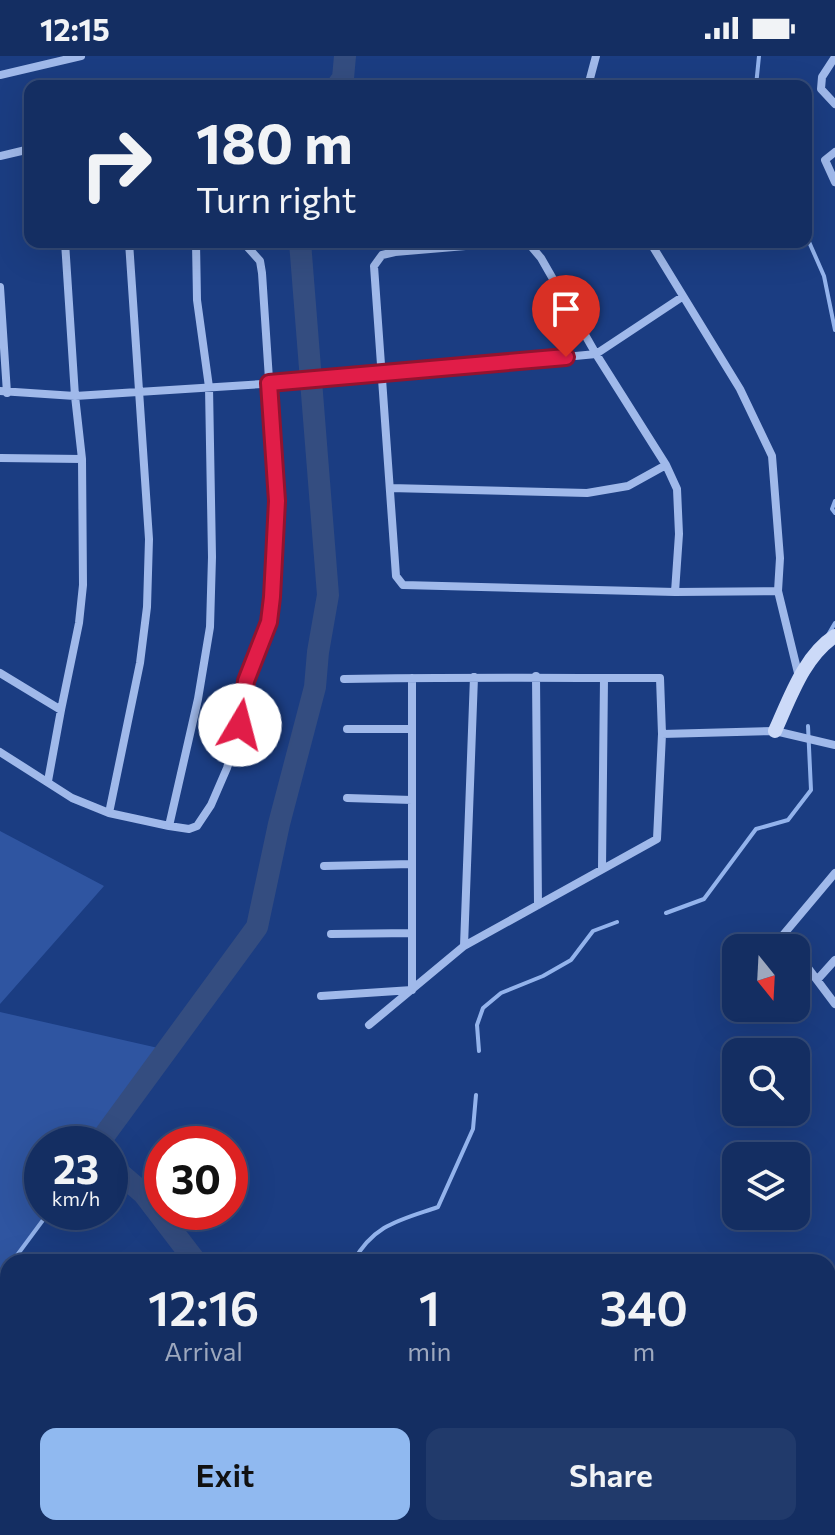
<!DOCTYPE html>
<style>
body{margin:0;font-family:Commissioner,sans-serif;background:#213a6b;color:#f1f3f6;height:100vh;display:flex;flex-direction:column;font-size:30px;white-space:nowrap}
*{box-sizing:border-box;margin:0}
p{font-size:26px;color:#9da8be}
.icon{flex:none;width:44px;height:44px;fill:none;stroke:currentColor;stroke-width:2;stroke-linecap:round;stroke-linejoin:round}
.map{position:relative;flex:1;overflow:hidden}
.sheet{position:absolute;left:0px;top:1198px;width:836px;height:282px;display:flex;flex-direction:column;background:#142e62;border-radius:24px 24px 0 0;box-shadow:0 8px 32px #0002,0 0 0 2px #334a77}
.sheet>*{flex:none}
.hud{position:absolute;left:24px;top:24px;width:788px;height:168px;border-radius:16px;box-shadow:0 8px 32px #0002,0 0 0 2px #334a77;background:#142e62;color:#f1f3f6;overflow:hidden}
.needle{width:52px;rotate:162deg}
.buttons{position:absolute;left:722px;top:878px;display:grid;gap:16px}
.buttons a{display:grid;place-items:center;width:88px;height:88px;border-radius:16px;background:#142e62;box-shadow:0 8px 32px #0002,0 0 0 2px #334a77;font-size:40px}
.speed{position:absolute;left:24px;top:1070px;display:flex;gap:16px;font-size:40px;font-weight:700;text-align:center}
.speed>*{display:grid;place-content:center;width:104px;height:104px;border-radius:50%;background:#142e62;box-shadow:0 8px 32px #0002,0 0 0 2px #334a77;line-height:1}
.speed small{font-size:20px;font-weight:400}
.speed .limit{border:12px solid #d22;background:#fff;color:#111}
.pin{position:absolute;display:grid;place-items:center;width:68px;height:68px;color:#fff;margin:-82px -34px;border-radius:50% 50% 50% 0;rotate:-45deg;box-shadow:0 0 8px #0007}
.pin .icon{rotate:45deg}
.me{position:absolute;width:88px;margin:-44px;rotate:8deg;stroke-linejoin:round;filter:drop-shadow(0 0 6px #0008)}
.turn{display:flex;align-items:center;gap:28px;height:168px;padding:0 40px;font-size:36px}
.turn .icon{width:104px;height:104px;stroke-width:2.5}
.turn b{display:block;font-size:56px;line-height:68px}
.eta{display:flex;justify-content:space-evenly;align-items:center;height:136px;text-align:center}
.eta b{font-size:48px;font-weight:600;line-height:56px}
.button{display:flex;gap:16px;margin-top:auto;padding:16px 40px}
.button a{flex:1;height:92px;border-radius:16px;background:#90b9f0;color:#111;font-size:32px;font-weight:600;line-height:92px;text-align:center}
.button a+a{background:#213a6b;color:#f1f3f6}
.status{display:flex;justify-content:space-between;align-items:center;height:56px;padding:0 40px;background:#142e62;direction:ltr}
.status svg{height:22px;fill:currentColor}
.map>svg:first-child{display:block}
.grass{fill:#2f55a1}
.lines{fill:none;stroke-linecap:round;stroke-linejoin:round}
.stream{stroke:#93b3ec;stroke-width:4}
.river{stroke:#344d80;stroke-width:22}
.minor{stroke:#a0b9ea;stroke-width:8}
.secondary{stroke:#ccdaf8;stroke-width:14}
.route-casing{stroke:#92132f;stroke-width:20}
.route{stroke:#e11d48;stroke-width:14}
</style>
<div class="status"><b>12:15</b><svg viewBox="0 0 49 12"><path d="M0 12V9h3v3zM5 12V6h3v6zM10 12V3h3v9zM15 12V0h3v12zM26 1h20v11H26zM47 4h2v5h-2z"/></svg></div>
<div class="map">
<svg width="835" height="1479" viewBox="0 0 835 1479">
<rect width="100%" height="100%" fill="#1b3d82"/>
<path class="grass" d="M0 775 104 830 0 948Z
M0 956 167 994 98 1088H42V1156H49L12 1206H8V1212L0 1223Z"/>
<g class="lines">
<path class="stream" d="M756 30 759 0
M806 179 824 220 835 274
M835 445 832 453 835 457
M828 579 835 567
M666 857 704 843 756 773 788 764 811 734 808 670
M479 995 477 969 483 952 501 937 543 920 571 904 593 875 617 866
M12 1206 49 1156
M353 1206C374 1168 400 1164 438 1151L473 1073 476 1039
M0 1223 8 1212
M150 1479 154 1474"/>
<path class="river" d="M337 30 343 22 345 0
M98 1088 257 871 279 768 315 631 318 596 328 539 300 186
M110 1109 144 1138 196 1206"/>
<path class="minor" d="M835 1 822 21 821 33 835 48
M0 19 81 0
M588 30 596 0
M835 96 825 104 835 126
M0 100 30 93
M512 186 395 196 382 199 374 210 396 520 403 529 675 536 778 535
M514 186 530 189 541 202 596 298 666 409 677 433 679 478 675 536
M650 186 740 333 772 400 780 502 778 535 799 621
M0 231 7 337
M0 335 75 340 326 324 596 298 682 241
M0 402 82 403
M390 432 587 437 628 430 666 409
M0 617 61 654 79 567 83 529 82 403 75 340 65 186
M536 620 538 849
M344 623C450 621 555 622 660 622L662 678 657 783 464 890 474 621
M347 673H412
M662 678 775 675 835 689
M0 696 72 742 109 757 169 770 189 773 197 770 211 749 227 712 240 669 246 625 269 566 277 445 262 217 260 205 243 186
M48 725 61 654
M347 742 412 744
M109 757 140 607 147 551 149 483 129 186
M169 770 198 643 210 571 212 501 209 331 197 244 196 186
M324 810 412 808
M602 813 604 622
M331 878 412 877
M793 892 783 879 835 817
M796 896 835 948
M817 924 835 904
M321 940 412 934V622
M369 969 464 890"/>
<path class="secondary" d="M775 675C790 642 804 600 835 580"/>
</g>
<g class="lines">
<defs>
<path id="route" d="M240 669 246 625 269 566 272 541 277 445 269 327 566 301"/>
</defs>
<use href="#route" class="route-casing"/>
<use href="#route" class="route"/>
</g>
</svg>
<div class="buttons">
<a><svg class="needle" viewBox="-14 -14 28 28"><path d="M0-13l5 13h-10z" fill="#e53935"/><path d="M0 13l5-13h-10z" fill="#9da8be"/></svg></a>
<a><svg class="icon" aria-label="search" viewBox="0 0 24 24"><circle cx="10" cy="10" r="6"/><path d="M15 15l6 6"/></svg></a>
<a><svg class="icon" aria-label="layers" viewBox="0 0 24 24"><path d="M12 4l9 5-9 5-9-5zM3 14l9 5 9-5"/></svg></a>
</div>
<div class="speed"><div>23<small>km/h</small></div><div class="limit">30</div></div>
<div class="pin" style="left:566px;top:301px;background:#d93025"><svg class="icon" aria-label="arrive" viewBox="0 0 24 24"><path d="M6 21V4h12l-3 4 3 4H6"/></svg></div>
<svg class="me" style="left:240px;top:669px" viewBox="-20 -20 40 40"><circle r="19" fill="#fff"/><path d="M0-13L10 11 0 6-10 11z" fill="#e11d48"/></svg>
<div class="hud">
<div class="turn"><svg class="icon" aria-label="right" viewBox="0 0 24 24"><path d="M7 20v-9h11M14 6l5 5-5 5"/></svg><div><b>180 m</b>Turn right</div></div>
</div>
<section class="sheet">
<div class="eta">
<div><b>12:16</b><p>Arrival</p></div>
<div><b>1</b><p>min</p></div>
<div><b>340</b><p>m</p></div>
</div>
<div class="button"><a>Exit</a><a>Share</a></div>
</section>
</div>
